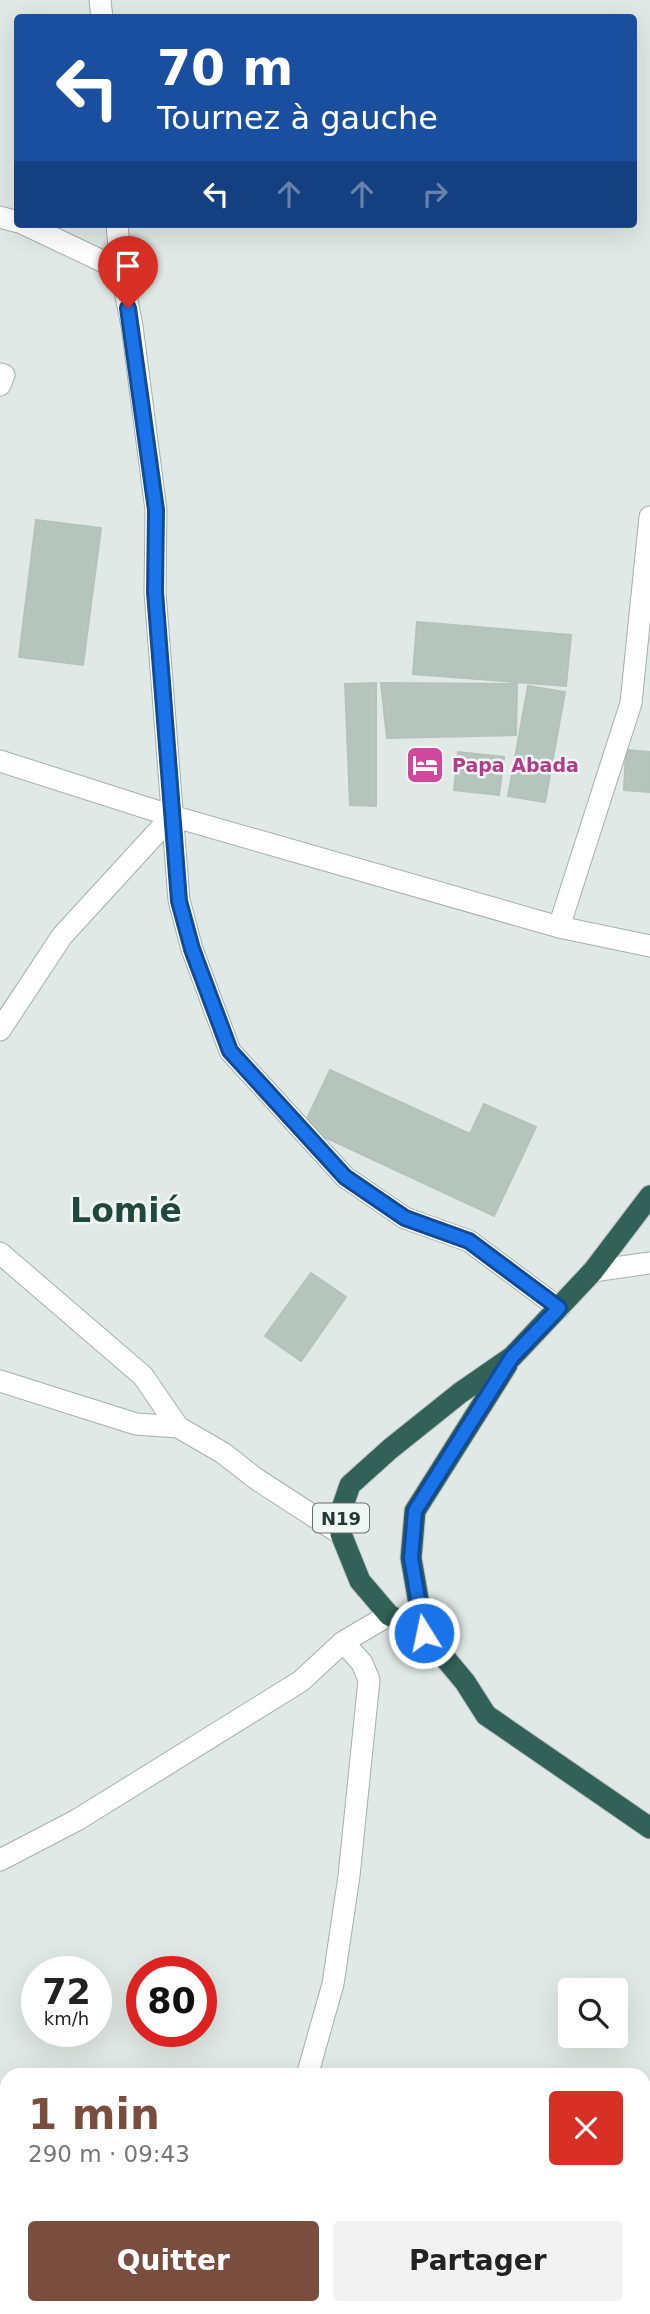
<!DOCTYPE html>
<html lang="fr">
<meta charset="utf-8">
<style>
body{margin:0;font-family:"DejaVu Sans",sans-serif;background:#f2f2f2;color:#222;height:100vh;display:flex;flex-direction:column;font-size:26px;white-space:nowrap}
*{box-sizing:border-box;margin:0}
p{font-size:23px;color:#767676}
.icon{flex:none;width:38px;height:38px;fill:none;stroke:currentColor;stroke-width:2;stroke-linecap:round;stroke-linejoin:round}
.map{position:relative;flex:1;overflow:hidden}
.details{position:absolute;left:0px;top:2068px;width:651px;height:247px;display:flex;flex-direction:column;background:#fff;border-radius:21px 21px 0 0;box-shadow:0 7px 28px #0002}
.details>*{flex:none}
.hud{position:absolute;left:14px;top:14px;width:623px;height:214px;border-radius:7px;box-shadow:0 7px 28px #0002;background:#1a4fa0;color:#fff;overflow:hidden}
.tools{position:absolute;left:558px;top:1978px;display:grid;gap:14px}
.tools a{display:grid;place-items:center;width:70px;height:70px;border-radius:7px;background:#fff;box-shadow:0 7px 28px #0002;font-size:35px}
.speed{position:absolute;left:21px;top:1956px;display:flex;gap:14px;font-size:35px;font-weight:700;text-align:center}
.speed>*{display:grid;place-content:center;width:91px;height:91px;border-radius:50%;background:#fff;box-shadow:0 7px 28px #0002;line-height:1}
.speed small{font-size:18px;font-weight:400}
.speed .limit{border:10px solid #d22;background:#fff;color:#111}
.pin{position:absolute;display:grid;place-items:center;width:60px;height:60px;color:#fff;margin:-72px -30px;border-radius:50% 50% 50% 0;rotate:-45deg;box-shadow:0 0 7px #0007}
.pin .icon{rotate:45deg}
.me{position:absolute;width:77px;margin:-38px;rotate:350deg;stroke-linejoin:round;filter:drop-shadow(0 0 5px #0008)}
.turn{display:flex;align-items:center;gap:24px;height:147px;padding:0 28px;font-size:32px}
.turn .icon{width:91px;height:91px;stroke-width:2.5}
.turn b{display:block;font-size:49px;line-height:60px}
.lanes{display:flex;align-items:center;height:66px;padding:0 28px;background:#0003;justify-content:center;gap:35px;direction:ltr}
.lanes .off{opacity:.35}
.round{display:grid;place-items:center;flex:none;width:74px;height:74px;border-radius:7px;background:#f2f2f2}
.summary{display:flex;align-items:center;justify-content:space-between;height:119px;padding:0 28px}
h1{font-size:42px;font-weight:800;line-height:52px;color:#794e3f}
.primary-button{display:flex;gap:14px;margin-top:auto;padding:14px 28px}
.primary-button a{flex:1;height:80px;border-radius:7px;background:#794e3f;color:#fff;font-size:28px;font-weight:800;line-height:80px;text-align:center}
.primary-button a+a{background:#f2f2f2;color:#222}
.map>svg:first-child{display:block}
.building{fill:#b6c4be;stroke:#b3c2bc;stroke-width:2}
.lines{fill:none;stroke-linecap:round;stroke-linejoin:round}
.minor-casing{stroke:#a3b0ac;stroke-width:23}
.highway-casing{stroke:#bdc3c2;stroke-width:23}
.minor{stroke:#fff;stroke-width:21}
.highway{stroke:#316157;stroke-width:21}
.route-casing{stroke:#114b97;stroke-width:18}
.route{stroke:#1a73e8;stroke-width:12}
.labels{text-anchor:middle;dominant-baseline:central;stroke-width:5;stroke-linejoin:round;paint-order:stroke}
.shield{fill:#f0f6f3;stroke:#60716c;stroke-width:2}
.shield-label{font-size:18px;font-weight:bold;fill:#223832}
.hotel-label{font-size:19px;font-weight:bold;fill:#b23c85;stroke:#f0f6f3;text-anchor:start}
.town-label{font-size:33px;font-weight:bold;fill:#21483e;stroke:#f0f6f3}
</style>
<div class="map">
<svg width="650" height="2314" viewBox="0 0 650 2314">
<rect width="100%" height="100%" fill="#e0e9e5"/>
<path class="building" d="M36 520 101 528 83 665 19 657Z
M417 622 571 635 566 686 413 674Z
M376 683V806L350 805 345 684Z
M381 683 517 684 516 735 387 738Z
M528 686 565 692 545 802 508 796Z
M626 750 650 752V792L624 790Z
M458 752 504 757 499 795 454 790Z
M330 1070 470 1134 484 1104 536 1127 494 1216 303 1127Z
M311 1273 346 1297 301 1361 265 1336Z"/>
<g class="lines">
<defs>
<path id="minor" d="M100 0 102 18
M0 217 18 222
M24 224 121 270
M117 224 121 270 132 326 156 510 155 592 179 900 192 949 230 1051 345 1177 405 1218 469 1241 559 1308
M0 374 4 375 0 385
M0 761 172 816 559 927 650 946
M559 927 631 703 650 517
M0 1030 62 936 172 816
M0 1253 143 1376 178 1427
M593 1271 650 1263
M0 1381 136 1424 178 1427 223 1453 255 1478 341 1534
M0 1860 77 1820 301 1681 343 1642 389 1615
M307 2076 333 1984 349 1876 369 1680 362 1663 343 1642
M644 2268 650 2273
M276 2314V2308"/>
<path id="highway" d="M650 1196 593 1271 512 1357 460 1393 390 1449 350 1485 341 1511V1534L360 1581 389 1615 424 1633 465 1682 486 1715 650 1828
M424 1633 411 1558 415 1511 507 1365"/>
</defs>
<use href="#minor" class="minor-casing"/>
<use href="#highway" class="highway-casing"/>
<use href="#minor" class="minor"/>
<use href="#highway" class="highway"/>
</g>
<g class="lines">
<defs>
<path id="route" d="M128 308 156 510 155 592 179 901 192 949 230 1051 345 1177 405 1218 469 1241 559 1308 512 1357 415 1511 411 1558 424 1633"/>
</defs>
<use href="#route" class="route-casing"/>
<use href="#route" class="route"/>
</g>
<defs>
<symbol id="hotel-square" viewBox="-11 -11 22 22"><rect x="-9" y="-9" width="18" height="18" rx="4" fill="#d1479c" stroke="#f0f6f3"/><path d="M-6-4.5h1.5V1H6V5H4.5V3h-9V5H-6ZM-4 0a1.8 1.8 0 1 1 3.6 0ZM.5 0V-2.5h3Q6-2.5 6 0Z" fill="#fff"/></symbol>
</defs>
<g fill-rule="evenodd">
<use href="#hotel-square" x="403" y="743" width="44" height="44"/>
</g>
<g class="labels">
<rect class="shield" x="313" y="1503.5" width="56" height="29" rx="5"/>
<g class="shield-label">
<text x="341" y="1518">N19</text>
</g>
<g class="hotel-label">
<text x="452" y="765">Papa Abada</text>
</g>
<g class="town-label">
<text x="126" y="1210">Lomié</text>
</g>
</g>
</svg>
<div class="tools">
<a><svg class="icon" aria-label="search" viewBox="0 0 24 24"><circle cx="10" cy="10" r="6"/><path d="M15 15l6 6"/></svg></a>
</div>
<div class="speed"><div>72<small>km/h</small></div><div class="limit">80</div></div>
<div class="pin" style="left:128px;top:308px;background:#d93025"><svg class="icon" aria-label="arrive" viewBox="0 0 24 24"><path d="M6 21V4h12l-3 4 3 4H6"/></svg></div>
<svg class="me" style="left:424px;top:1633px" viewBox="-20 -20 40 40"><circle r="17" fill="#1a73e8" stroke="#fff" stroke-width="3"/><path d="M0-11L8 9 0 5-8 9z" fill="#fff"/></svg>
<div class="hud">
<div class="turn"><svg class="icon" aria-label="left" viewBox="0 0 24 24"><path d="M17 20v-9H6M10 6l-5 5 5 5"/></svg><div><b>70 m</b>Tournez à gauche</div></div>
<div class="lanes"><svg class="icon" aria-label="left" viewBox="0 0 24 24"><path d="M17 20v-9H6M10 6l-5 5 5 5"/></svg><svg class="icon off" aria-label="ahead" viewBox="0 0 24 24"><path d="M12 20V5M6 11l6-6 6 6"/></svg><svg class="icon off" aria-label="ahead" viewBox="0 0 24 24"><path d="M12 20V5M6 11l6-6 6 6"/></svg><svg class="icon off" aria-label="right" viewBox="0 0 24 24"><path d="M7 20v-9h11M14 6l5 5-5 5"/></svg></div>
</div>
<section class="details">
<div class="summary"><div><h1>1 min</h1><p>290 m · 09:43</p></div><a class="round" style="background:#d93025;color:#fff"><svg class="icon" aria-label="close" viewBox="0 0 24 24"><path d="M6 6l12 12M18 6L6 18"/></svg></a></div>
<div class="primary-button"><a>Quitter</a><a>Partager</a></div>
</section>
</div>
